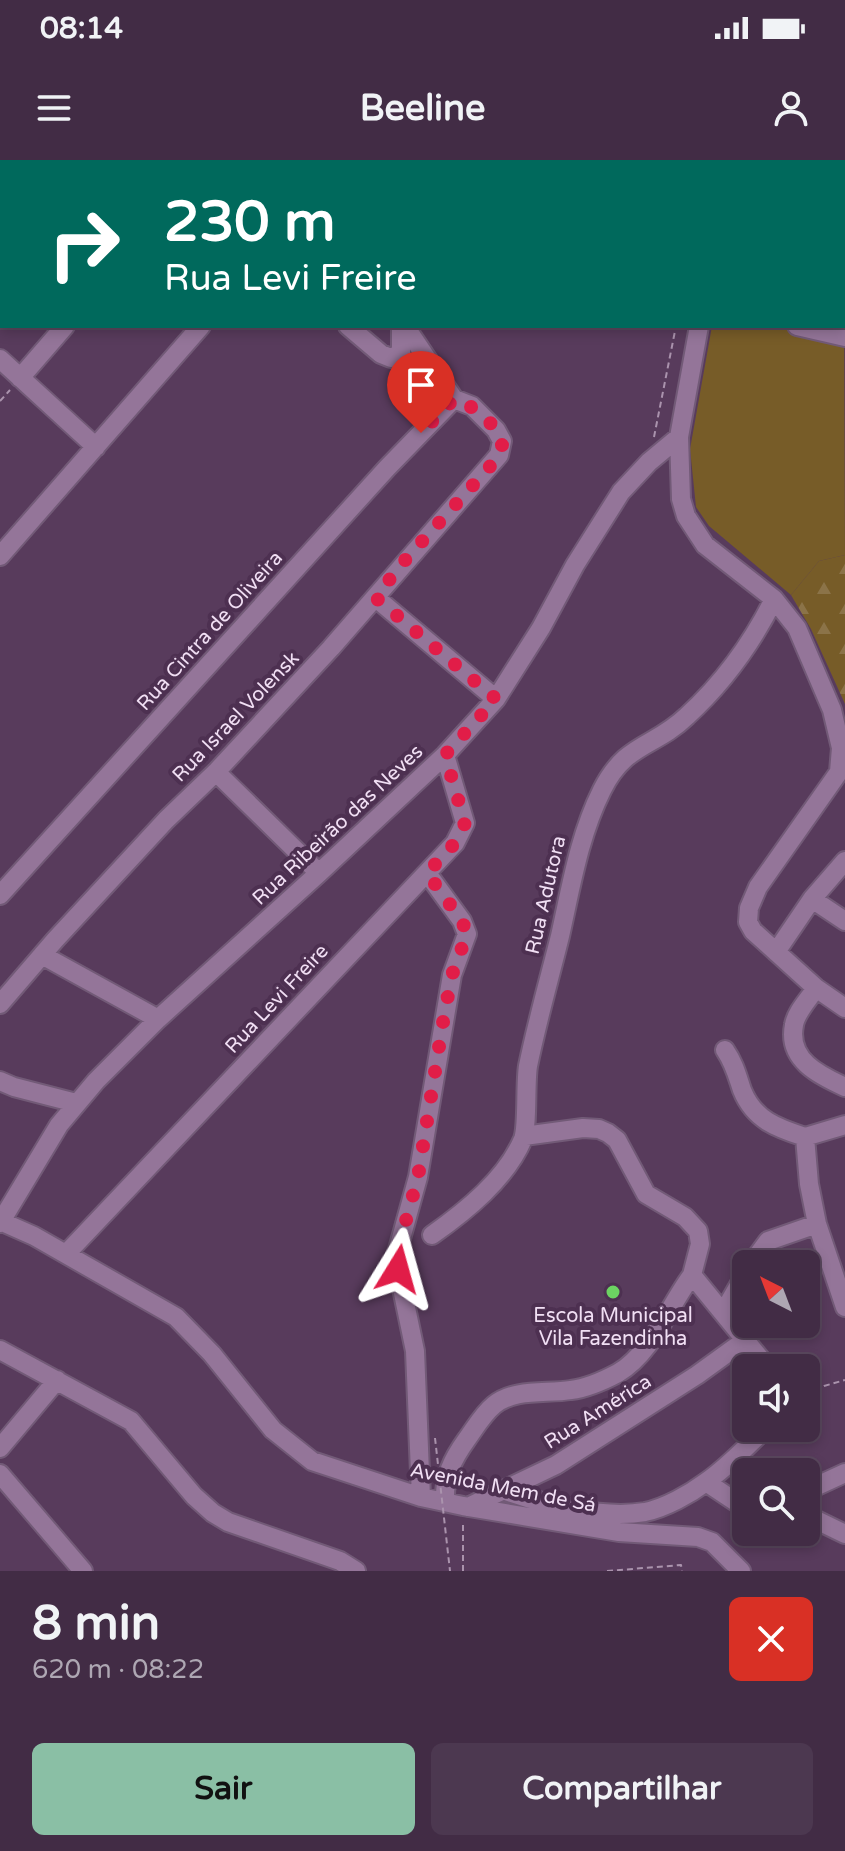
<!DOCTYPE html>
<html lang="pt">
<meta charset="utf-8">
<style>
body{margin:0;font-family:"Varela Round",sans-serif;background:#4c3850;color:#f1f3f6;height:100vh;display:flex;flex-direction:column;font-size:30px;white-space:nowrap}
*{box-sizing:border-box;margin:0}
p{font-size:26px;color:#aea7b3}
.icon{flex:none;width:44px;height:44px;fill:none;stroke:currentColor;stroke-width:2;stroke-linecap:round;stroke-linejoin:round}
.map{position:relative;height:1411px;overflow:hidden}
.details{display:flex;flex-direction:column;background:#422c45;flex:1}
.details>*{flex:none}
.guide{position:absolute;left:0px;top:0px;width:846px;height:168px;box-shadow:0 4px 12px #0003,0 0 0 2px #5a485e;background:#00695c;color:#fff;overflow:hidden}
.needle{width:52px;rotate:318deg}
.fabs{position:absolute;left:732px;top:1090px;display:grid;gap:16px}
.fabs a{display:grid;place-items:center;width:88px;height:88px;border-radius:12px;background:#422c45;box-shadow:0 4px 12px #0003,0 0 0 2px #5a485e;font-size:40px}
.pin{position:absolute;display:grid;place-items:center;width:68px;height:68px;color:#fff;margin:-82px -34px;border-radius:50% 50% 50% 0;rotate:-45deg;box-shadow:0 0 8px #0007}
.pin .icon{rotate:45deg}
.me{position:absolute;width:88px;margin:-44px;rotate:8deg;stroke-linejoin:round;filter:drop-shadow(0 0 6px #0008)}
.turn{display:flex;align-items:center;gap:28px;height:168px;padding:0 32px;font-size:36px}
.turn .icon{width:104px;height:104px;stroke-width:2.5}
.turn b{display:block;font-size:56px;line-height:68px}
.round{display:grid;place-items:center;flex:none;width:84px;height:84px;border-radius:12px;background:#4c3850}
.summary{display:flex;align-items:center;justify-content:space-between;height:136px;padding:0 32px}
h1{font-size:48px;font-weight:700;line-height:60px}
.primary-button{display:flex;gap:16px;margin-top:auto;padding:16px 32px}
.primary-button a{flex:1;height:92px;border-radius:12px;background:#8abfa5;color:#111;font-size:32px;font-weight:700;line-height:92px;text-align:center}
.primary-button a+a{background:#4c3850;color:#f1f3f6}
.status{display:flex;justify-content:space-between;align-items:center;height:56px;padding:0 40px;background:#422c45;direction:ltr}
.status svg{height:22px;fill:currentColor}
header{display:flex;justify-content:space-between;align-items:center;height:104px;padding:0 32px;background:#422c45;font-size:36px;font-weight:700}
.map>svg:first-child{display:block}
.forest{fill:url(#forest-firs)}
.pitch{fill:#775c28}
.lines{fill:none;stroke-linecap:round;stroke-linejoin:round}
.stream{stroke:#82a1ec;stroke-width:4}
.minor-casing{stroke:#725a77;stroke-width:22}
.path{stroke:#aa93ad;stroke-width:2;stroke-dasharray:6 4;stroke-linecap:butt}
.minor{stroke:#947599;stroke-width:18}
.path-bridge{stroke:#aa93ad;stroke-width:2;stroke-dasharray:6 4;stroke-linecap:butt}
.route{stroke:#e11d48;stroke-width:14;stroke-dasharray:0 25.2}
.poi-dot{fill:#6cd362;stroke:#4d3051;stroke-width:3}
.labels{text-anchor:middle;dominant-baseline:central;stroke-width:8;stroke-linejoin:round;paint-order:stroke}
.street-label{font-size:20px;fill:#f1dff4;stroke:#4d3051}
.poi-label{font-size:20px;fill:#f1dff4;stroke:#4d3051}
</style>
<div class="status"><b>08:14</b><svg viewBox="0 0 49 12"><path d="M0 12V9h3v3zM5 12V6h3v6zM10 12V3h3v9zM15 12V0h3v12zM26 1h20v11H26zM47 4h2v5h-2z"/></svg></div>
<header><svg class="icon" aria-label="menu" viewBox="0 0 24 24"><path d="M4 6h16M4 12h16M4 18h16"/></svg>Beeline<svg class="icon" aria-label="person" viewBox="0 0 24 24"><circle cx="12" cy="8" r="4"/><path d="M4 21q1-7 8-7t8 7"/></svg></header>
<div class="map">
<svg width="845" height="1411" viewBox="0 0 845 1411">
<defs>
<pattern id="forest-firs" width="22" height="20" patternUnits="userSpaceOnUse" patternTransform="scale(2)"><rect width="22" height="20" fill="#775c28"/><path d="M5 1l3.5 6h-7zM16 11l3.5 6h-7z" fill="#8b7348"/></pattern>
</defs>
<rect width="100%" height="100%" fill="#583b5c"/>
<path class="forest" d="M845 395V544L811 469 791 435 819 401Z"/>
<path class="pitch" d="M844 136 845 395 819 401 791 435 709 366 696 347 690 289 712 166H844Z"/>
<g class="lines">
<path class="stream" d="M836 2 837 0"/>
<defs>
<path id="minor" d="M157 0 159 2
M352 0 355 2
M696 0V2
M206 2 208 0
M402 2 403 0
M348 166 381 194 391 198 401 193V166
M699 166 679 277 681 339 686 356 705 385 774 439 797 468 832 550 841 588 839 612 758 727 749 748 748 762 753 771 816 828 845 848
M797 166 845 177
M0 199 96 287
M20 218 65 166
M0 396 201 166
M376 438 496 539
M216 612 319 713
M0 735 387 308 454 239
M812 739 845 761
M776 792 812 739 845 701
M42 795 158 859
M816 828C809 839 796 852 794 865 787 900 819 915 845 927
M0 844 55 780 166 660 216 612 331 488 499 295 502 281 496 270 472 246 454 239 405 166
M725 890C734 903 737 915 742 930 754 960 777 968 805 977L809 1024 817 1064 845 1147
M0 921 14 927 76 943
M524 976 583 968 599 969 608 973 617 980 646 1034 685 1057 698 1071 700 1084 692 1115 768 1208
M805 977 845 965
M0 1061 34 1076 176 1157 212 1194 273 1270 312 1301 421 1337 463 1346 619 1372 698 1377 712 1382 741 1411
M0 1063 59 965 96 921 158 859 319 713 445 595 496 539 541 468 575 405 621 332 649 302 679 277
M432 1075C466 1051 506 1019 523 979 528 966 525 925 528 906 537 862 549 820 560 776 571 727 579 676 602 630 626 582 654 588 687 556 723 523 752 483 774 439
M66 1094 455 683 465 663 445 595
M751 1104 768 1081 817 1064
M723 1153 746 1113
M0 1190 131 1261 194 1336 213 1353 228 1362 340 1401 356 1411
M0 1288 57 1220
M0 1314 83 1411
M706 1322 736 1342 746 1344
M506 1331C546 1345 603 1359 645 1352 665 1348 690 1334 706 1322 728 1307 747 1286 766 1268
M806 1331 845 1313
M421 1337 415 1191 398 1109 397 1093 418 1017 452 815 467 774 462 761 427 713
M445 1342C444 1316 452 1300 467 1279 475 1268 483 1254 494 1245 515 1228 546 1234 571 1230 588 1228 603 1221 618 1213 653 1192 668 1147 692 1115
M468 1347 556 1305 697 1215 744 1181
M806 1355 845 1374"/>
</defs>
<use href="#minor" class="minor-casing"/>
<path class="path" d="M665 0V2
M0 241 10 230
M654 277 676 166
M806 1235 824 1226 845 1220
M463 1411V1363
M607 1411 681 1405 682 1411"/>
<use href="#minor" class="minor"/>
<path class="path-bridge" d="M435 1278 450 1411"/>
</g>
<g class="lines">
<path class="route" d="M398 1109 397 1093 418 1017 444 856 452 815 467 774 462 761 427 713 455 683 465 663 445 595 496 539 376 438 398 408 494 302C498 297 502 291 502 284 501 267 469 242 454 239L421 273"/>
</g>
<circle class="poi-dot" cx="613" cy="1132" r="8"/>
<g class="labels">
<g class="street-label">
<text transform="translate(210 471) rotate(-48)">Rua Cintra de Oliveira</text>
<text transform="translate(236 557) rotate(-46)">Rua Israel Volensk</text>
<text transform="translate(338 665) rotate(-43)">Rua Ribeirão das Neves</text>
<text transform="translate(546 735) rotate(-77)">Rua Adutora</text>
<text transform="translate(277 839) rotate(-47)">Rua Levi Freire</text>
<text transform="translate(598 1252) rotate(-32)">Rua América</text>
<text transform="translate(503 1328) rotate(11)">Avenida Mem de Sá</text>
</g>
<g class="poi-label">
<text x="613" y="1156">Escola Municipal<tspan x="613" dy="23">Vila Fazendinha</tspan></text>
</g>
</g>
</svg>
<div class="fabs">
<a><svg class="needle" viewBox="-14 -14 28 28"><path d="M0-13l5 13h-10z" fill="#e53935"/><path d="M0 13l5-13h-10z" fill="#aea7b3"/></svg></a>
<a><svg class="icon" aria-label="sound" viewBox="0 0 24 24"><path d="M4 9h4l5-4v14l-5-4H4zM17 9q2 3 0 6"/></svg></a>
<a><svg class="icon" aria-label="search" viewBox="0 0 24 24"><circle cx="10" cy="10" r="6"/><path d="M15 15l6 6"/></svg></a>
</div>
<div class="pin" style="left:421px;top:273px;background:#d93025"><svg class="icon" aria-label="arrive" viewBox="0 0 24 24"><path d="M6 21V4h12l-3 4 3 4H6"/></svg></div>
<svg class="me" style="left:398px;top:1109px" viewBox="-20 -20 40 40"><path d="M0-17L14 15 0 8-14 15z" fill="#e11d48" stroke="#fff" stroke-width="4"/></svg>
<div class="guide">
<div class="turn"><svg class="icon" aria-label="right" viewBox="0 0 24 24"><path d="M7 20v-9h11M14 6l5 5-5 5"/></svg><div><b>230 m</b>Rua Levi Freire</div></div>
</div>
</div>
<section class="details">
<div class="summary"><div><h1>8 min</h1><p>620 m · 08:22</p></div><a class="round" style="background:#d93025;color:#fff"><svg class="icon" aria-label="close" viewBox="0 0 24 24"><path d="M6 6l12 12M18 6L6 18"/></svg></a></div>
<div class="primary-button"><a>Sair</a><a>Compartilhar</a></div>
</section>
